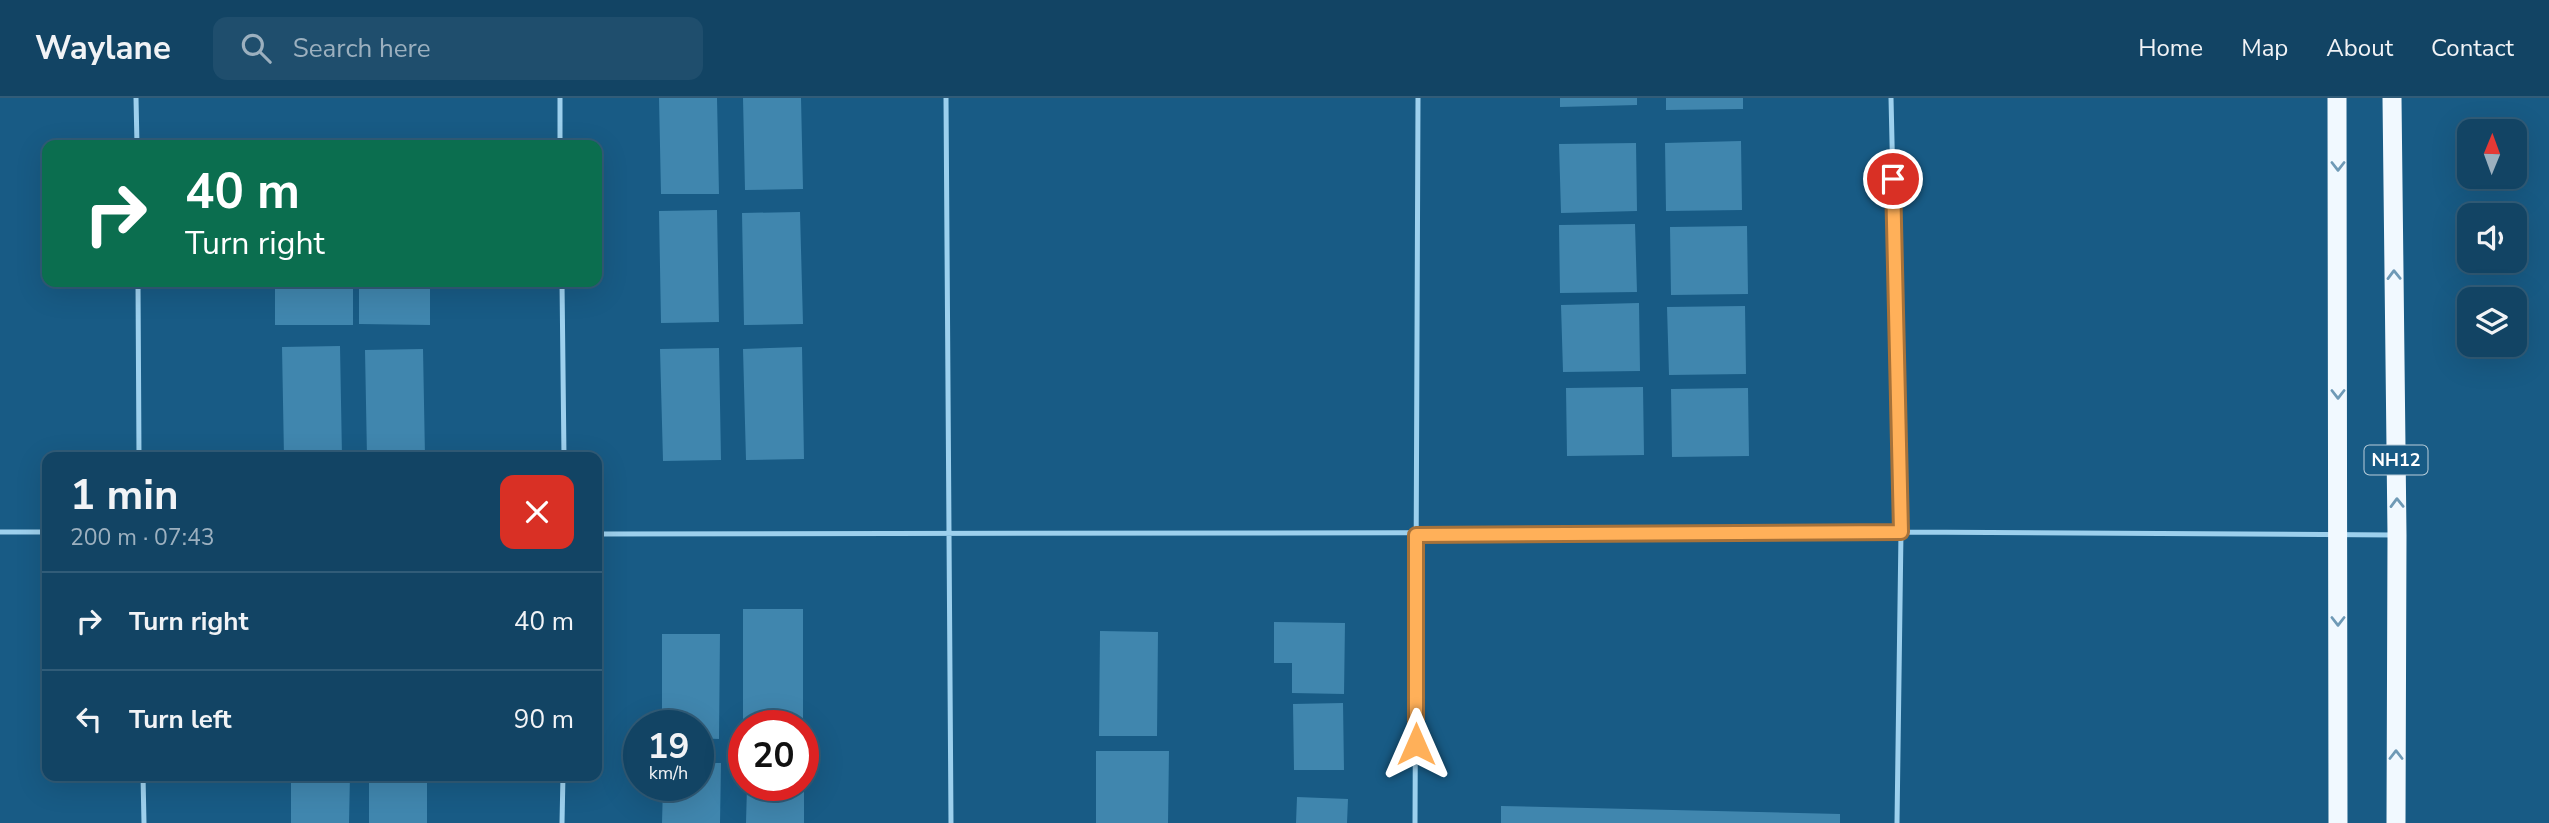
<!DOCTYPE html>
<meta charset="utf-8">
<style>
body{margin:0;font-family:"Nunito Sans",sans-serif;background:#1f4e6d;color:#f1f3f6;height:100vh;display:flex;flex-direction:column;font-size:26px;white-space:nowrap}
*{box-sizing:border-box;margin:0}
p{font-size:23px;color:#9cb0bf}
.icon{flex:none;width:38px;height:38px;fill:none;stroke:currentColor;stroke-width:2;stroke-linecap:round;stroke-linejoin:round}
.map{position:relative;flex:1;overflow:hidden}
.panel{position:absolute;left:42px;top:354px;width:560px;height:329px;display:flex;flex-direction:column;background:#124464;border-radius:14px;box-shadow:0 7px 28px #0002,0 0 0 2px #315c78}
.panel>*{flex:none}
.banner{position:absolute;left:42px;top:42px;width:560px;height:147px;border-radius:14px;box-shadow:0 7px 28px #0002,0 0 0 2px #315c78;background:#0b6e4f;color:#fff;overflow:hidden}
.needle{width:46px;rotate:1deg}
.tools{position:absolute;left:2457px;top:21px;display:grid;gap:14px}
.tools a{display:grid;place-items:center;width:70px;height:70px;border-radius:14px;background:#124464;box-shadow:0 7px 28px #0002,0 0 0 2px #315c78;font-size:35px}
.speed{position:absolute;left:623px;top:612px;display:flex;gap:14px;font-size:35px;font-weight:700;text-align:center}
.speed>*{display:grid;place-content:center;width:91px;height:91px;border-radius:50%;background:#124464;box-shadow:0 7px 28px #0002,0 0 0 2px #315c78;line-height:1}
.speed small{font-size:18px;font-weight:400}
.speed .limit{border:10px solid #d22;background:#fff;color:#111}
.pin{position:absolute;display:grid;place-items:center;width:60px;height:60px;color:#fff;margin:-30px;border:4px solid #fff;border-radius:50%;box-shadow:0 2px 7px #0007}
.me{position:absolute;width:77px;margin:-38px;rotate:0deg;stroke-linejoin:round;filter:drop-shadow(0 0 5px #0008)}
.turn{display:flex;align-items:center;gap:24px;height:147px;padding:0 28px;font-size:32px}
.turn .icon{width:91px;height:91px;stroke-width:2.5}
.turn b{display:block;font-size:49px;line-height:60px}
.round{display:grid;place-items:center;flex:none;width:74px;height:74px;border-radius:14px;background:#1f4e6d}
.overview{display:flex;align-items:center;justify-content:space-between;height:119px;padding:0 28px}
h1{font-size:42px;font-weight:700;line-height:52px}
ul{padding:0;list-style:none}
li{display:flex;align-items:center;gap:21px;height:98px;padding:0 28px;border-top:2px solid #315c78}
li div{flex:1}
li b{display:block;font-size:26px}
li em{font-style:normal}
header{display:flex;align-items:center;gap:42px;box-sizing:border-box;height:98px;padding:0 35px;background:#124464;border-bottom:2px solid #315c78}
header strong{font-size:33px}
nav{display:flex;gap:38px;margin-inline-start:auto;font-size:24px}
.search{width:490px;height:63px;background:#1f4e6d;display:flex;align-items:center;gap:18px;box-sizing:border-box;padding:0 24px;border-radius:14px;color:#9cb0bf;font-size:26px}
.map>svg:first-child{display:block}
.building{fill:#4086ae}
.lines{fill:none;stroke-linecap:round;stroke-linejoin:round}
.service{stroke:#9dd0ed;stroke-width:5}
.trunk{stroke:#f1f9ff;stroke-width:19}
.oneway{stroke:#6f9ab6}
.route-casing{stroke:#a6723a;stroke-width:18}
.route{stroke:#ffb059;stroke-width:12}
.labels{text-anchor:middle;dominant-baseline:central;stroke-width:7;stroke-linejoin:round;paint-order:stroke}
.shield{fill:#185b85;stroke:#baceda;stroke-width:2}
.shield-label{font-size:18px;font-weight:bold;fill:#fff}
</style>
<header>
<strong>Waylane</strong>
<div class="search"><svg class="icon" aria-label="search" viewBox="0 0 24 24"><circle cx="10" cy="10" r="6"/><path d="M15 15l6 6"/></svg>Search here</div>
<nav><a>Home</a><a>Map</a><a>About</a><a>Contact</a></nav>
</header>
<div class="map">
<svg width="2549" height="725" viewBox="0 0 2549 725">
<rect width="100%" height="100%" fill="#185b85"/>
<path class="building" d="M659 0H717L719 96H661Z
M743 0H801L803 91 745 92Z
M1560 0H1637V7L1560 9Z
M1666 0H1743V11L1666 12Z
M1741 43 1742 112 1666 113 1665 45Z
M1636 45 1637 113 1561 115 1559 46Z
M717 112 719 224 661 225 659 113Z
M800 114 803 226 744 227 742 115Z
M1635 126 1637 194 1560 195 1559 127Z
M1747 128 1748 196 1671 197 1670 129Z
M275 184H353V227H275Z
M359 184H430V227L359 226Z
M1639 205 1640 273 1563 274 1561 207Z
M1745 208 1746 276 1669 277 1667 209Z
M340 248 342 359H284L282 249Z
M802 249 804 361 746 362 743 251Z
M719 250 721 362 663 363 660 251Z
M423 251 425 359H367L365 252Z
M1643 289 1644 357 1567 358 1566 290Z
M1748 290 1749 358 1672 359 1671 291Z
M743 511H803V628H743Z
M1274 524 1345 525 1344 596 1292 595V565H1274Z
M1100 533 1158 534 1157 638H1099Z
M662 536H720L719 641 698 640V628H662Z
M1343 605 1344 672H1294L1293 606Z
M1096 653H1169L1168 725H1096Z
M698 665H721L720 725H662L663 688H698Z
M291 677H350L349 725H291Z
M369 677H427V725H369Z
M747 688H804V725H746Z
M1297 699 1348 701 1347 725H1296Z
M1501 708 1840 716V725H1501Z"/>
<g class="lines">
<path class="service" d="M136 0 137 47
M560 0V47
M946 0 951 725
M1891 0 1901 434 1897 725
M138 184 139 359
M562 184 564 359
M0 434H47
M597 436 1901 434 2394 437
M143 677 144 725
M562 725 563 677
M1415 725 1418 0"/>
<path class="trunk" d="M2337 0 2338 725
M2392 0 2397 437 2396 725"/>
</g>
<defs><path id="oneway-chevron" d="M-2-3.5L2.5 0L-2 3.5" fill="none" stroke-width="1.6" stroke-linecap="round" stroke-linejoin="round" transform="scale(1.75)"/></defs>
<g class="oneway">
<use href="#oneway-chevron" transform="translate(2338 68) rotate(90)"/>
<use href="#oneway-chevron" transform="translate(2394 177) rotate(-91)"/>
<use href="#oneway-chevron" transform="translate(2338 296) rotate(90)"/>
<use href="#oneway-chevron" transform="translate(2397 405) rotate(-91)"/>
<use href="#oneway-chevron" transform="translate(2338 523) rotate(90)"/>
<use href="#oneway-chevron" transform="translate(2396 657) rotate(-90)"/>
</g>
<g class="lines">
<defs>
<path id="route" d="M1416 646V437L1901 434 1893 81"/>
</defs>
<use href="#route" class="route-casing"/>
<use href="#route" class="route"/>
</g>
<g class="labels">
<rect class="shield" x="2364.5" y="347.5" width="63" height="29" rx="5"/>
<g class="shield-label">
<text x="2396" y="362">NH12</text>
</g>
</g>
</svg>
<div class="tools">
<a><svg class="needle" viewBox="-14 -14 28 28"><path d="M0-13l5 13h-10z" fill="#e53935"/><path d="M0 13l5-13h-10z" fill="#9cb0bf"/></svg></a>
<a><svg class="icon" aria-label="sound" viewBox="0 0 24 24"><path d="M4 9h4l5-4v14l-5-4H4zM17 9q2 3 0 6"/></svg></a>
<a><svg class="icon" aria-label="layers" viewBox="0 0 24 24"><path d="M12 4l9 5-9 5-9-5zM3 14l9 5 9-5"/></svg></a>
</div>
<div class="speed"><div>19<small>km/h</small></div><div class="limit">20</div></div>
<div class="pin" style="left:1893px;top:81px;background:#d93025"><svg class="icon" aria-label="arrive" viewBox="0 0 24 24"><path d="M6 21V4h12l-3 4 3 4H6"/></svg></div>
<svg class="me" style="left:1416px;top:646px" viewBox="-20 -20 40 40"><path d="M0-17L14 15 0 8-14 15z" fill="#ffb059" stroke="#fff" stroke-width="4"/></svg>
<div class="banner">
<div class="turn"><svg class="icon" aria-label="right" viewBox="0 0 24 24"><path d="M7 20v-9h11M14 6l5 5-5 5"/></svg><div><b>40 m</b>Turn right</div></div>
</div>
<section class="panel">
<div class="overview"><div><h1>1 min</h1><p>200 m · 07:43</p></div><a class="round" style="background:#d93025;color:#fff"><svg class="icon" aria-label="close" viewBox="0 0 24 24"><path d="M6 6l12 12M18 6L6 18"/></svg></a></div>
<ul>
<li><svg class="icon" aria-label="right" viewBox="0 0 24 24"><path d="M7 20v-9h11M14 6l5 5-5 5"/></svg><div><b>Turn right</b></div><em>40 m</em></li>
<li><svg class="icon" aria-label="left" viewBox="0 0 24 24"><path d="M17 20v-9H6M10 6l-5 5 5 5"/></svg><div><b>Turn left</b></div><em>90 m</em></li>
</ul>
</section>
</div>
